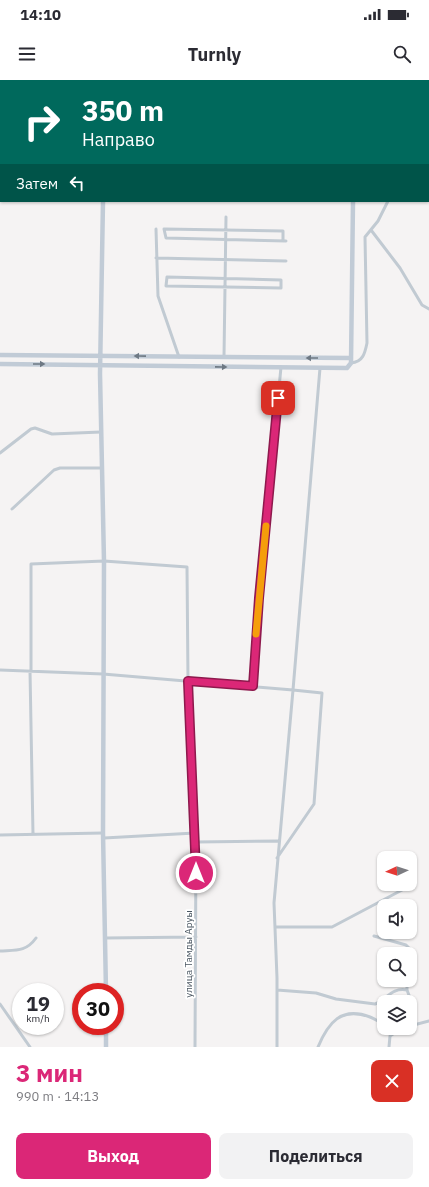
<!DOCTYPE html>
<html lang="ru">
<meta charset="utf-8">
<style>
body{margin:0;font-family:"IBM Plex Sans",sans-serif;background:#f2f2f3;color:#2b2b33;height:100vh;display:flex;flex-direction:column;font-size:15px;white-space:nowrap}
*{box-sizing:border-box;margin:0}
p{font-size:13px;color:#7c7c81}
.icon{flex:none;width:22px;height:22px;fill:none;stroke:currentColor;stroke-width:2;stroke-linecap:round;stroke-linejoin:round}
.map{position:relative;height:967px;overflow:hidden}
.details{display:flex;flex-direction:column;background:#fff;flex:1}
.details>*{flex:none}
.guide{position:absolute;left:0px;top:0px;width:429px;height:122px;box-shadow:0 1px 3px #0004;background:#00695c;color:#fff;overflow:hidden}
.needle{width:26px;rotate:266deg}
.fabs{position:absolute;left:377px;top:771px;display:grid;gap:8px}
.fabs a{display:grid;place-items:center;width:40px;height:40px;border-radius:8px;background:#fff;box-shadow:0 1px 3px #0004;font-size:20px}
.speed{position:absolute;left:12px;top:903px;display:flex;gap:8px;font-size:20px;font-weight:700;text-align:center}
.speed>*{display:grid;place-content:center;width:52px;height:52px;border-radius:50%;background:#fff;box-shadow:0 1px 3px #0004;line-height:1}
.speed small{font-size:10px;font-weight:400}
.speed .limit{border:6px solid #d22;background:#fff;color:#111}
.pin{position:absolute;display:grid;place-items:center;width:34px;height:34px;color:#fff;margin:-17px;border-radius:8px;box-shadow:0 2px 6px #0006}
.me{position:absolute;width:44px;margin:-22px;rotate:0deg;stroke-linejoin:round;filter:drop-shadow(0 0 3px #0008)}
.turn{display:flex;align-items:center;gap:14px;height:84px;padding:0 16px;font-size:18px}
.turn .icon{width:52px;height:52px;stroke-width:2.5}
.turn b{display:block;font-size:28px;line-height:34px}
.then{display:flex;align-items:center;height:38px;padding:0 16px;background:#0003;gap:8px;font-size:15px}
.round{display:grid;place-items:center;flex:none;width:42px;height:42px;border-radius:8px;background:#f2f2f3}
.overview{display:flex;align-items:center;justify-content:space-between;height:68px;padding:0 16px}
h1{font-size:24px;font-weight:700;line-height:30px;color:#db2777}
.action{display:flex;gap:8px;margin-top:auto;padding:8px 16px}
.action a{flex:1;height:46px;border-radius:8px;background:#db2777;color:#fff;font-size:16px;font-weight:700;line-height:46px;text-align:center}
.action a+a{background:#f2f2f3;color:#2b2b33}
.status{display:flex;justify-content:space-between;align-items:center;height:28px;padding:0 20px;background:#fff;direction:ltr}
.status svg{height:11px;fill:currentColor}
header{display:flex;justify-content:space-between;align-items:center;height:52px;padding:0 16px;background:#fff;font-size:18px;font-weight:700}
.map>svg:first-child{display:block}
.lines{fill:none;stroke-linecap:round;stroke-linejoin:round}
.street{stroke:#c1cad2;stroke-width:3}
.secondary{stroke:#c1cbd6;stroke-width:4.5}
.oneway{fill:#6e7984}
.route-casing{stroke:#8e194d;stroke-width:10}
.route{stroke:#db2777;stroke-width:7}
.slow{stroke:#f59e0b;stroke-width:7}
.labels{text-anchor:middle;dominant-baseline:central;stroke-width:3.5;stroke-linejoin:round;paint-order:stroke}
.street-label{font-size:10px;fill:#4a5661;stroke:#fff}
</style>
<div class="status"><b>14:10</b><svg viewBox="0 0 49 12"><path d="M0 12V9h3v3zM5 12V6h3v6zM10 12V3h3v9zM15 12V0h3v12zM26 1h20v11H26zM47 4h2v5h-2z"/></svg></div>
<header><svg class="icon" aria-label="menu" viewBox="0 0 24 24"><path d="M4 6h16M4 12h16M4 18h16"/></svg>Turnly<svg class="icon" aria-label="search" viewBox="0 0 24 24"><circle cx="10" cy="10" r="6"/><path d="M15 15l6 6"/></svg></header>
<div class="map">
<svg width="429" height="967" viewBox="0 0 429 967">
<rect width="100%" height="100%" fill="#f5f3f3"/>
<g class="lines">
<path class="street" d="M232 0V1
M126 1V0
M178 1V0
M395 1V0
M428 9H429
M156 149 158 216 179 277
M371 150 400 188 422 225 429 229
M283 160V151L164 149 166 158 286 161
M156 178 286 181
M167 197 281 200V208L166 206Z
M224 277 226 137
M351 283C363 282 365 273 367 263L365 157 378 141 388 121
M0 373 31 349 35 348 52 354 101 352
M12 429 54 390 60 388H102
M0 590 103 594 293 610 320 288
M30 591 33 754
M31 591V484L104 481 187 487 188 601 196 762 195 967
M253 606 259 518 281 287
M0 755 103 753
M104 758 195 753
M196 762 278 761
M275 847H332L402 810
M374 856 406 865 410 869 409 874
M105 858 196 857
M0 871C16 870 26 872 36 858
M277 910 316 913 336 919 375 924C387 920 391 907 407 910L412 923 411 945
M407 910V900
M0 924 30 967
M410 946 429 941
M277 967V898L274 823 293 610 322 613 314 724 277 778
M318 967C328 943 341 926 370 937 375 939 379 942 384 944
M389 967 390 956 402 948"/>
<path class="secondary" d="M104 1V0
M355 1V0
M103 121 100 294 104 481 103 753 106 912
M0 275 351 278
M0 284 347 288 351 283 353 121
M106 946V967"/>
</g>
<defs><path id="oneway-solid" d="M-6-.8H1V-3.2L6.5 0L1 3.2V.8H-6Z"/></defs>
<g class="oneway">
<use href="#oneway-solid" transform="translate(140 276) rotate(-179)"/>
<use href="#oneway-solid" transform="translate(312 278) rotate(-180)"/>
<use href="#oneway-solid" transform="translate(39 284)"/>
<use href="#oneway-solid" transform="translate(221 287) rotate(1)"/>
</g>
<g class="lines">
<defs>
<path id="route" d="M196 793 188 601 253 606 259 518 278 318"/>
</defs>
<use href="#route" class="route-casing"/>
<use href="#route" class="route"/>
<path class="slow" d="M256 554 266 446"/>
</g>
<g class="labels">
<g class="street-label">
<text transform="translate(188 874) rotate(-90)">улица Тамды Аруы</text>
</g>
</g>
</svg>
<div class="fabs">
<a><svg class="needle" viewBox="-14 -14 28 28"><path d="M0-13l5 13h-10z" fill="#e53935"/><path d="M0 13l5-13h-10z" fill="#7c7c81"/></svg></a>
<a><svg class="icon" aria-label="sound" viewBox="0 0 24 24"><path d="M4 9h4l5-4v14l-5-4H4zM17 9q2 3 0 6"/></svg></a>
<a><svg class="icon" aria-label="search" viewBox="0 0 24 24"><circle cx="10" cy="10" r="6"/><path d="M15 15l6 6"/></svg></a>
<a><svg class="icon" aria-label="layers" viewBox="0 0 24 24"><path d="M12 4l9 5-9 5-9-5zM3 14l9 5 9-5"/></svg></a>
</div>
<div class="speed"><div>19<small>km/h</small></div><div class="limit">30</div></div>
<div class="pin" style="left:278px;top:318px;background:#d93025"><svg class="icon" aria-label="arrive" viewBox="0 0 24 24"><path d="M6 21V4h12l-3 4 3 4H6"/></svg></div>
<svg class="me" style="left:196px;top:793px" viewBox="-20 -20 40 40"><circle r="17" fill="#db2777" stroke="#fff" stroke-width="3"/><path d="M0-11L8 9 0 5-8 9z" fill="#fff"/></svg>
<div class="guide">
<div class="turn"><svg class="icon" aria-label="right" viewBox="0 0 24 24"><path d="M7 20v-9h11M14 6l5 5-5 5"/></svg><div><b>350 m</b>Направо</div></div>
<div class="then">Затем<svg class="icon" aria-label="left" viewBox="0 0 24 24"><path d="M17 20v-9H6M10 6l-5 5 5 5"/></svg></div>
</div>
</div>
<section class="details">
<div class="overview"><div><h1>3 мин</h1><p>990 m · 14:13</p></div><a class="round" style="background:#d93025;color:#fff"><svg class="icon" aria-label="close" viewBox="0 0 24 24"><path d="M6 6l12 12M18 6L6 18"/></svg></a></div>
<div class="action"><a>Выход</a><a>Поделиться</a></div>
</section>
